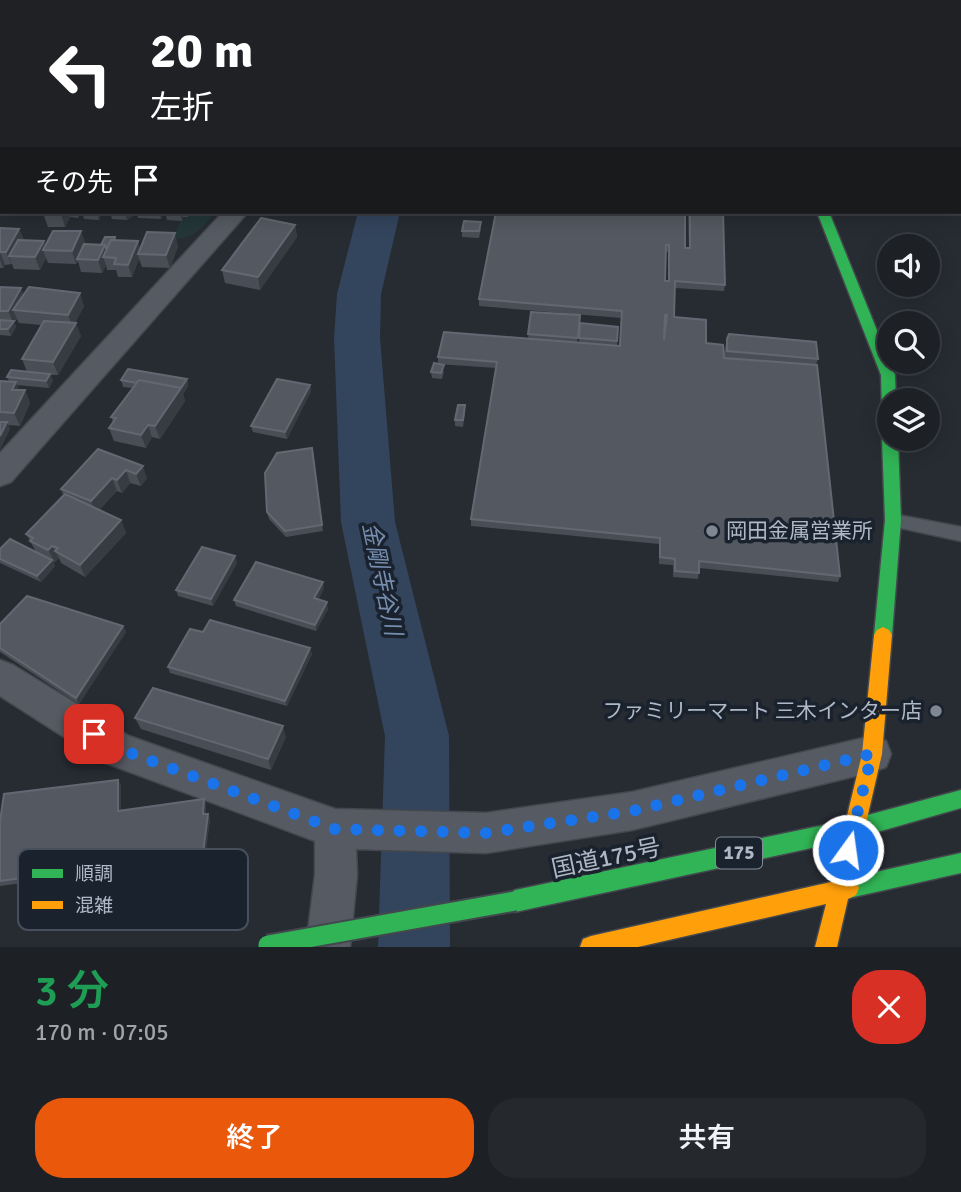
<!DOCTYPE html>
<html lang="ja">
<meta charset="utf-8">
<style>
body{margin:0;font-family:Signika,"Noto Sans JP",sans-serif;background:#25292e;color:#f1f3f6;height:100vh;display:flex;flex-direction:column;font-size:26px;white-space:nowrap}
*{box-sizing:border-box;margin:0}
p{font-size:23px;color:#a0a3a7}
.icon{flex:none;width:38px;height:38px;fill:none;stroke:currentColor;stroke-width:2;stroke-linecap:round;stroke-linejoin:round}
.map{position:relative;height:947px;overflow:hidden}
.drawer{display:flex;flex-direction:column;background:#1d2126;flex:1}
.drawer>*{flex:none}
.guide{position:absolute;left:0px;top:0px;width:962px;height:214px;box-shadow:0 4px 18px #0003,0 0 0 2px #3b3e43;background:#202124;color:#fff;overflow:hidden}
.controls{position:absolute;left:877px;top:234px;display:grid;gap:14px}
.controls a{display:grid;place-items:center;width:63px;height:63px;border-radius:50%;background:#1d2126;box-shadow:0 4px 18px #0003,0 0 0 2px #3b3e43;font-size:35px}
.pin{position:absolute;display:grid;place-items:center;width:60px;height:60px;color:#fff;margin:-30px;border-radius:14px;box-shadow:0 4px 10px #0006}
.me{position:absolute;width:77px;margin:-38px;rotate:14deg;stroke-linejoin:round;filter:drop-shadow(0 0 5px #0008)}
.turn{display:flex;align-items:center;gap:24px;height:147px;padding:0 35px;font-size:32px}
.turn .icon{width:91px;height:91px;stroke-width:2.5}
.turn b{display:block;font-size:49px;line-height:60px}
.then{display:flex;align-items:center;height:66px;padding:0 35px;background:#0003;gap:14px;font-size:26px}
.round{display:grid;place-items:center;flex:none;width:74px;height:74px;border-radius:28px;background:#25292e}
.headline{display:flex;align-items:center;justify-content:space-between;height:119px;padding:0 35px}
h1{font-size:42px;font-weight:600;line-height:52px;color:#1e9e55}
.cta{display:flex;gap:14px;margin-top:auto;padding:14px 35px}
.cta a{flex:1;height:80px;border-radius:28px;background:#ea580c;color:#fff;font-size:28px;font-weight:600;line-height:80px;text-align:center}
.cta a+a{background:#25292e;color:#f1f3f6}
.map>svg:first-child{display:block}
.green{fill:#243639}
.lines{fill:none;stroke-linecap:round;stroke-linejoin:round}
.river{fill:#33455d;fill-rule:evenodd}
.lane-casing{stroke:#44484e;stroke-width:3}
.street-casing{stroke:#44484e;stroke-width:3}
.fast-casing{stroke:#44484e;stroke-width:3}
.slow-casing{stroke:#44484e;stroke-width:3}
.lane{fill:#565a62;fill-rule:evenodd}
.street{fill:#565a62;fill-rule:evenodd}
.fast{fill:#30b455;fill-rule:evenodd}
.slow{fill:#ff9f0a;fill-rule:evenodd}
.fast-bridge-casing{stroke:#43484f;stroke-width:23;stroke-linecap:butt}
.fast-bridge{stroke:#30b455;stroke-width:19}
.wall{fill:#494d55;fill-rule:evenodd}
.shaded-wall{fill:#373b42}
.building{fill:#545961;stroke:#626871;stroke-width:2;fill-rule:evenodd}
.route{stroke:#1a73e8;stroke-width:12;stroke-dasharray:0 21.6}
.poi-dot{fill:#7f8793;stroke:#1a222e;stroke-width:2.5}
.labels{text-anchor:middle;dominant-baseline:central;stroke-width:7;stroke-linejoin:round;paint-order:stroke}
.shield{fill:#1a222e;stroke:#828b98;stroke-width:2}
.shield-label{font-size:19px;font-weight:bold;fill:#afb8c6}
.poi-label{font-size:21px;fill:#afb8c6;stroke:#1a222e;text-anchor:start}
.water-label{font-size:23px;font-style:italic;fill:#768eaf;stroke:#1a222e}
.near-street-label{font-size:24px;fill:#afb8c6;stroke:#1a222e}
.key{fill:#1a222e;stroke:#474f5c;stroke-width:2}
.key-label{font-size:19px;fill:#afb8c6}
</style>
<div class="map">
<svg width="961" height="947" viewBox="0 0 961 947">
<rect width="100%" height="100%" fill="#272c33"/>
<path class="green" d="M185 212H215C202 228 194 239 172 239Z"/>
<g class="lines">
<path class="river" d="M440 0H472V2H440Z
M358 212H400L381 294 380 338 395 522 449 736 450 947H378L385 736 341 522 334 338 337 294Z"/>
<defs>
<path id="lane" d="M893 514 961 527V541L887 525 885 520 887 515Z"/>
<path id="street" d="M29 0H49L28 2Z
M392 0H412L391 2Z
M2 8V22H0V9Z
M0 39H2V51H0Z
M223 212H248L11 482 0 486V453Z
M0 660 13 665 129 736 335 809 486 813 632 792 872 736 886 741 891 754 886 767 872 772 632 830 486 853 356 849 357 875 350 947H306L315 875V841L103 762 0 696Z"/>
<path id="fast" d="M723 0H733L734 2H724Z
M817 212H829L895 375 896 401H889V414L882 409 881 375Z
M889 434V439H898L901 520 892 635 889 640 883 643 877 640 874 635 885 520 882 439Z
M961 790V808L853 839 515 912 508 908 504 901 508 894 515 890 853 819Z
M961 853V873L849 898 842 895 839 888 842 881 849 878Z"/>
<path id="slow" d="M883 627 889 630 892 635 882 754 853 879 856 881 859 888 856 895 848 899 837 947H815L826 904 638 947H580L583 939 591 936 831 882 862 754 874 635 877 630Z"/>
</defs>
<use href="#lane" class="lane-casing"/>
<use href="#street" class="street-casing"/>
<use href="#fast" class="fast-casing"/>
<use href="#slow" class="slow-casing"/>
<use href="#lane" class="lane"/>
<use href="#street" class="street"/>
<use href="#fast" class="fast"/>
<use href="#slow" class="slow"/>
<defs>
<path id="fast-bridge" d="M268 945 515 901"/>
</defs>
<use href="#fast-bridge" class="fast-bridge-casing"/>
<use href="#fast-bridge" class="fast-bridge"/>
</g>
<path class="wall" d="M84 0H105L104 2H81H84Z
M198 0H357L356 2H197Z
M2 45V74H0V46Z
M2 116V144L0 143V119Z
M3 212H26L24 215H4Z
M29 212H81L78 218 70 217 65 227H48L44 216H31Z
M82 212H109L107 215H101L99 220 84 219Z
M110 212H136L133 216 127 220 112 219Z
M136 212H163L161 219 138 218Z
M165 212H190L188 217H183L182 221 167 220Z
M496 212 689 248 688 212H723L725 285 724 291 675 288 674 317 706 343 724 352 727 339 818 359 816 365 840 576 838 582 699 568 698 579 673 577V565L659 564V544L471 526V519L496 368 438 364V357L528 339 531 312 580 315 577 343H579L580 323 618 327 617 346H619L621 318 479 306V299ZM666 252H668V281H665Z
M295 225 297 237 260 290 225 283 222 270Z
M0 228 19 229 24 240 45 245H101L115 237 116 240 138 241 140 249 178 246 170 268 142 267 139 259 132 277H118L116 270H107L106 265 102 273 81 272 78 261 76 264 48 263 46 258 40 270 14 269 12 264 5 265 3 268H0Z
M481 229 479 238 462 237V231Z
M0 287 24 294 84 306 75 323 81 336 58 375H50L53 380 49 388 17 385 19 390H25L30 403 20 426 8 425 10 429 0 449V381L9 382 7 377 27 372 22 359 41 325 19 323 17 319 14 323 16 327 11 336 0 335Z
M444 371 442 379 432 378 431 372Z
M187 379 188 386 183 394 185 401 160 439 152 437 146 448 114 441 109 428 113 422 111 417 132 388 123 387 121 380Z
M310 385 311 391 287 439 253 432 251 426Z
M465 405V412L463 427 455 426V420Z
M312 448 323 531 286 537 269 519 267 512Z
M98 449 147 478 141 486 130 483 122 493 117 491 99 510 121 520 126 533 85 577 61 563 59 558 55 562 53 561 55 566 41 582 0 563V549L36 552 26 534 63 495 61 489Z
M237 563 213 606 178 596 176 590Z
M324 588 318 600 328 609 316 631 236 606 234 600Z
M0 624 123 626 126 632 79 704 0 652Z
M203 632 312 654 287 706 170 673 168 667Z
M135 718 286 737 271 770 141 729Z
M121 785V810L204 799 206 805V814L210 819 205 858 0 886V821Z"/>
<path class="shaded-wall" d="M62 212H68L70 217 65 227 61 214Z
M97 212H100L101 215 99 220Z
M125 212H136L133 216 127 220Z
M159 212H163L161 219Z
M180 212H182L183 217 182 221Z
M295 225 297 237 260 290 258 277Z
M19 229 24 241 9 256 12 265 6 252Z
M81 231 86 244 77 259 76 264 72 251Z
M175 233 178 246 170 268 166 255Z
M44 241 47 250H43L46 258 40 270 35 257Z
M138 241 141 254H138L139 259 132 277 128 265Z
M105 245 108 257H103L106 265 102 273 98 260Z
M0 252 5 265 3 268 0 260Z
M21 288 27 301 13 310 17 319 14 323 16 327 11 336 8 329 13 322 8 311Z
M80 293 84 306 73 327 68 315Z
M76 323 81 336 58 375 53 362Z
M50 374 53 380 49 388 46 381Z
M187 379 188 386 183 394 185 401 160 439 155 426Z
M16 382 21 395 12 390Z
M310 385 311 391 287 439 285 432Z
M25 390 30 403 20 426 14 413Z
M7 422 10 429 0 449V436Z
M148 425 152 437 146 448 141 435Z
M143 466 147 478 141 486 136 474Z
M126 470 130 483 122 493 117 480Z
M112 478 117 491 96 514 91 501Z
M121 520 126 533 85 577 80 565Z
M52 546 59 558 55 562 48 550Z
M235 556 237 563 213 606 211 599Z
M52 560 55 566 41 582 37 576Z
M323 582 324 588 315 605 314 598Z
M327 602 328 609 316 631 315 625Z
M123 626 126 632 79 704 76 698Z
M310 648 312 654 287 706 285 701Z
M283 726 286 737 271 770 268 759Z
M118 780 121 785V816L118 811Z
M204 799 206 805V819L203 814Z
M208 814 210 819 205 858 203 853Z"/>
<path class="building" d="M149 0H179L178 2Z
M198 0H216L215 2H197Z
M217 0H244L242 2H216Z
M411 0H431L430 2H410Z
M0 48H2V61H0Z
M2 116V131H0V119Z
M44 212H62L61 214H43Z
M496 212H685V248H690V212H723L725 285 675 281 674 317 706 320V343L723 345 724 358 817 365 840 576 699 561V573L675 571V559L660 557V538L471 519 497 362 438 357 444 332 620 346 622 311 479 299ZM666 245H669V281H665ZM665 315H667L664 340Z
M261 218 295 225 258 277 222 270Z
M464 221 481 222 479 231H462Z
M0 228 19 229 6 252H0Z
M53 231H81L72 251 43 250Z
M147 232 175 233 166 255 138 254Z
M105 237H115L114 240H111L107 248H106L105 245H101Z
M18 240 44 241 35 257 9 256Z
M111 240 138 241 128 265 114 264 116 258 103 257Z
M84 244 105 245 98 260 77 259Z
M0 287 21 288 8 311H0Z
M29 287 80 293 68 315 13 310Z
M531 312 580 315 578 338 528 334Z
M0 320 14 321 8 329H0Z
M44 321 76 323 53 362 22 359Z
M580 323 618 327 617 341 579 338Z
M729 334 816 342 818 359 727 351V339Z
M434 363 444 365 441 373 431 372Z
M128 369 187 379 181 388 139 380 136 383 121 380Z
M11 370 50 374 46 381 7 377Z
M277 379 310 385 285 432 251 426Z
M139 380 181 388 155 426 148 425 141 435 109 428 116 418 111 417Z
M0 381 16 382 12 390H25L14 413 0 412Z
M458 405H465L463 420H455Z
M0 422H7L0 436Z
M312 448 322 525 285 531 267 512 265 473 277 453Z
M98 449 143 466 136 474 126 470 117 480 112 478 91 501 61 489Z
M65 494 121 520 80 565 55 551 58 548 52 546 48 550 30 541 33 538 26 534Z
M10 539 52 560 37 576 0 559V549Z
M202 547 235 556 211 599 176 590Z
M256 562 323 582 314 598 327 602 315 625 234 600Z
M27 596 123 626 76 698 0 648V624Z
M210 620 310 648 285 701 168 667 190 629 203 632Z
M153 688 283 726 268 759 135 718Z
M118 780V811L204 799 203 814H208L203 853 0 881V821L4 794Z"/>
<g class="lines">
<path class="route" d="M94 734 117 748 335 829 486 833 632 811 872 754 848 850"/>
</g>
<g class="poi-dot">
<circle cx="712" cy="531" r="7"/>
<circle cx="936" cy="711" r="7"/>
</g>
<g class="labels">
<rect class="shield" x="716" y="837.5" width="46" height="31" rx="5"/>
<g class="shield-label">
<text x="739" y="853">175</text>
</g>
<g class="poi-label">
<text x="726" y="531">岡田金属営業所</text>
<text x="922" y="711" text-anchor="end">ファミリーマート 三木インター店</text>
</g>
<g class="water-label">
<text transform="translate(382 579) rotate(78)">金剛寺谷川</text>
</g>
<g class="near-street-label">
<text transform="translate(606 858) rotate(-12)">国道175号</text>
</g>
</g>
<rect x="18" y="849" width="230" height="81" rx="10" class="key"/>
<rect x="32" y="869" width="31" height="9" fill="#30b455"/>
<rect x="32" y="901" width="31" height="8" fill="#ff9f0a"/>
<g class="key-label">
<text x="75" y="880">順調</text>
<text x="75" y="912">混雑</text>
</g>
</svg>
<div class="controls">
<a><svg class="icon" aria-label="sound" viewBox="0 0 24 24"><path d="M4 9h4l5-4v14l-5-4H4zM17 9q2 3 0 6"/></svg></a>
<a><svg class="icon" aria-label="search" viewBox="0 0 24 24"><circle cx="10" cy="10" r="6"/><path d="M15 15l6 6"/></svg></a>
<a><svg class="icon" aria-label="layers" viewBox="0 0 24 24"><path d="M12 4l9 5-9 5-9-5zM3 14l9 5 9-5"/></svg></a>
</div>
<div class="pin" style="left:94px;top:734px;background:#d93025"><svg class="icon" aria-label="arrive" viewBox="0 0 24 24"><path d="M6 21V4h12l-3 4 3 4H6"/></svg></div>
<svg class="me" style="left:848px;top:850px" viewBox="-20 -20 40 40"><circle r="17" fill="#1a73e8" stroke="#fff" stroke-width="3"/><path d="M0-11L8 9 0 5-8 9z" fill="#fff"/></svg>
<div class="guide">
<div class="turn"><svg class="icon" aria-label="left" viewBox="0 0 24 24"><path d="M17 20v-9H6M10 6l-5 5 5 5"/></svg><div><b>20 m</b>左折</div></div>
<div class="then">その先<svg class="icon" aria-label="arrive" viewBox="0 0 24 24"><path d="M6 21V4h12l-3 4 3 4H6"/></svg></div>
</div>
</div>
<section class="drawer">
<div class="headline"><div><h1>3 分</h1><p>170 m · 07:05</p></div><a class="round" style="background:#d93025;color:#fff"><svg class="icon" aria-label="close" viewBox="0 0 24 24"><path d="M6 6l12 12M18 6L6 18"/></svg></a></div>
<div class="cta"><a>終了</a><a>共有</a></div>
</section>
